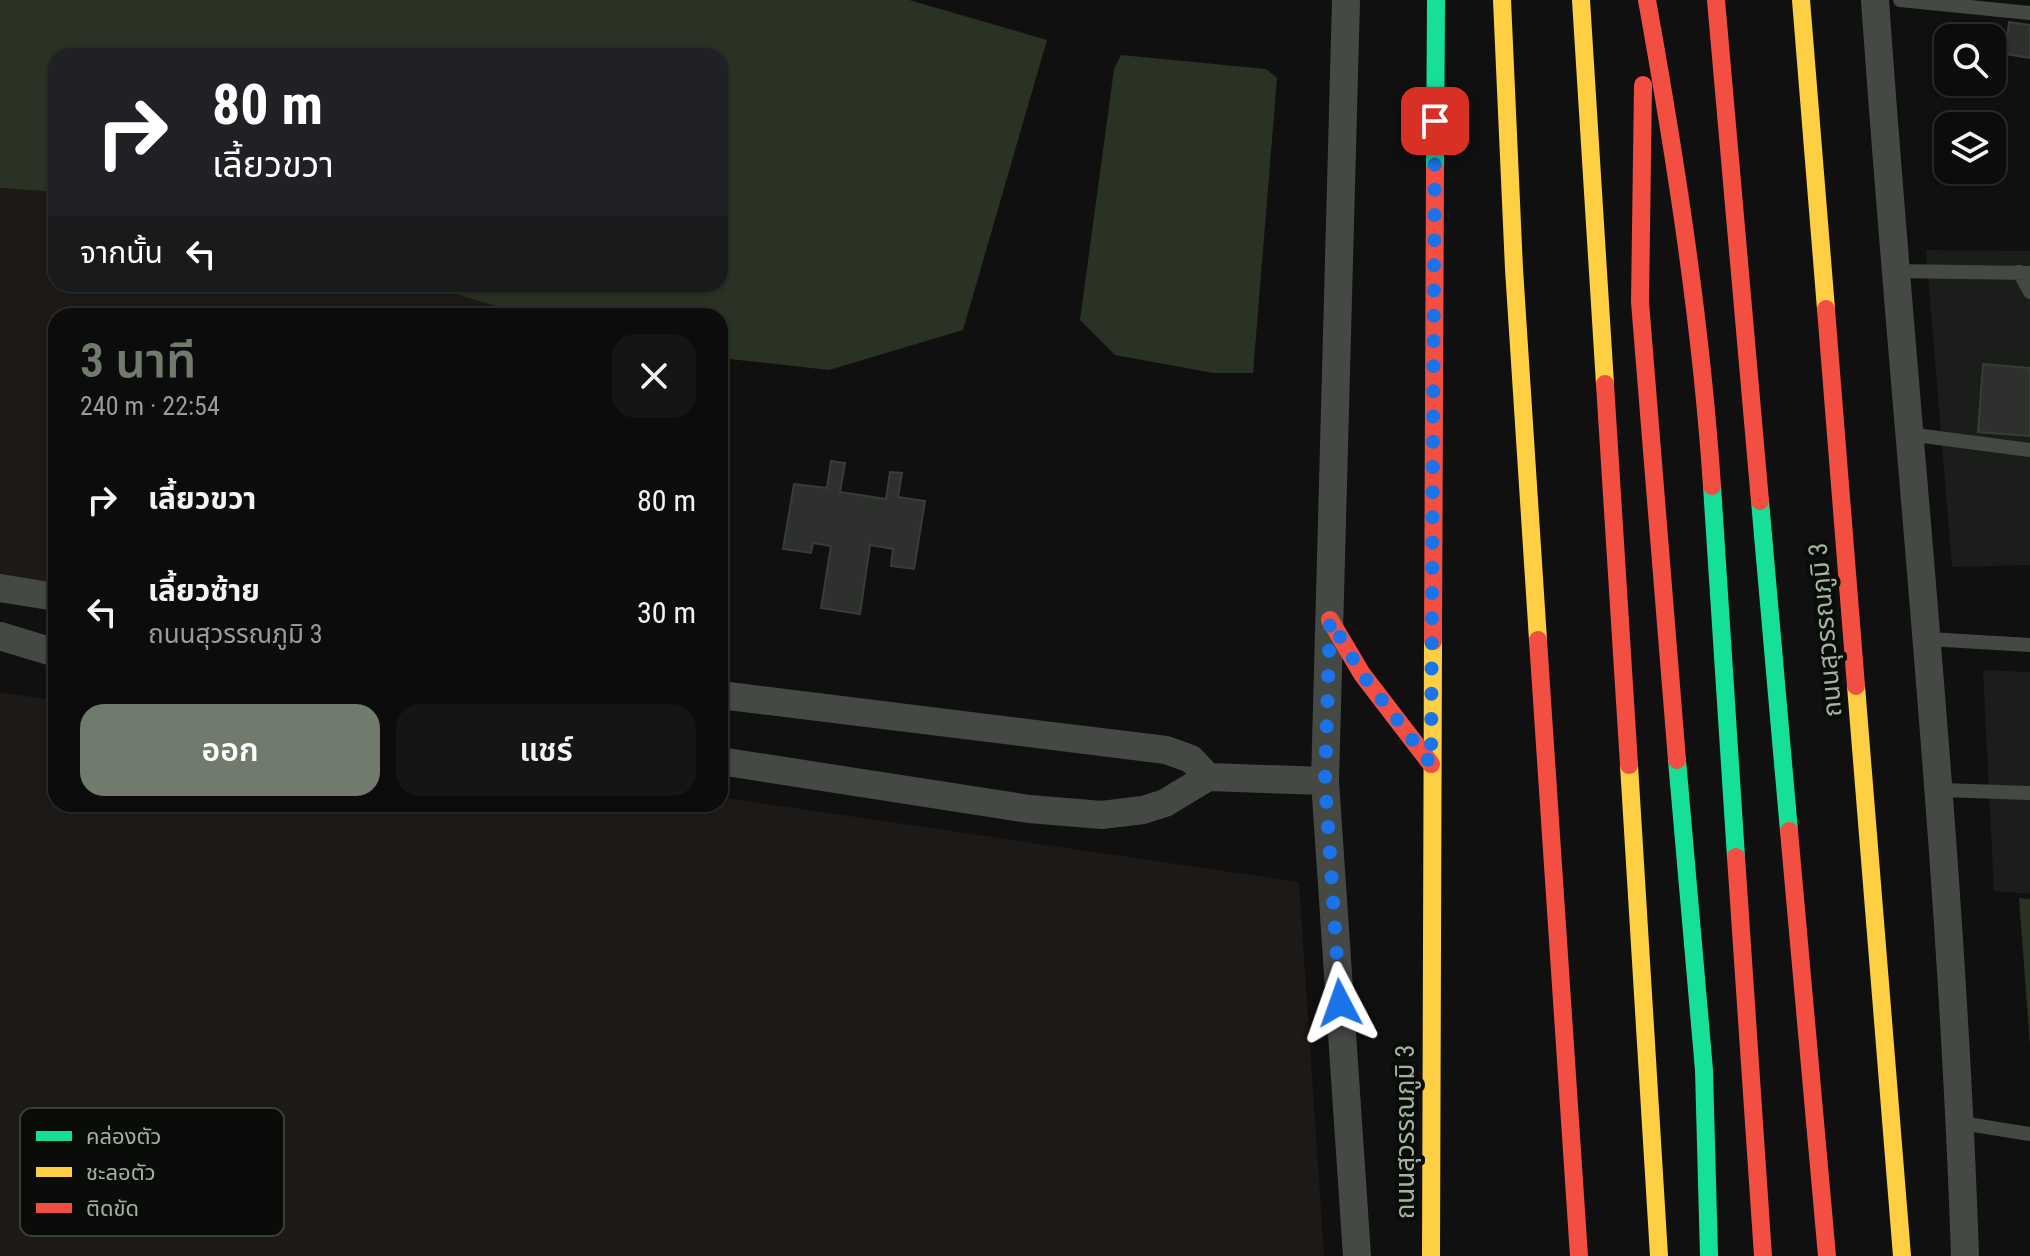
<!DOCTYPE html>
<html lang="th">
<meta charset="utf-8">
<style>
body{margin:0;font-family:"Roboto Condensed","Noto Sans Thai",sans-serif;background:#151515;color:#f1f3f6;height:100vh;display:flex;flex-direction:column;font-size:30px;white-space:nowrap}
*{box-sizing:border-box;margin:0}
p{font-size:26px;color:#9a9b9d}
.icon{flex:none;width:44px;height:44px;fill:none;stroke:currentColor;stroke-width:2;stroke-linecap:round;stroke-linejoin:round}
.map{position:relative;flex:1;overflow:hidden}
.panel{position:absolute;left:48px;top:308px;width:680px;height:504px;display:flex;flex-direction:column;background:#0c0c0c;border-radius:24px;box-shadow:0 2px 6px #0004,0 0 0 2px #2c2c2d}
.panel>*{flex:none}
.guide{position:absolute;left:48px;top:48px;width:680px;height:244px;border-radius:24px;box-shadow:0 2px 6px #0004,0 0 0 2px #2c2c2d;background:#202124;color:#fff;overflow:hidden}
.fabs{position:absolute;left:1934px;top:24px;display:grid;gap:16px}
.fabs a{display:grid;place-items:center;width:72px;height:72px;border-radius:16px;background:#0c0c0c;box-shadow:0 2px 6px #0004,0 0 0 2px #2c2c2d;font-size:40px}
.pin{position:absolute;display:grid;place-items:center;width:68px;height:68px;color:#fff;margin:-34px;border-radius:16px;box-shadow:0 4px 12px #0006}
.me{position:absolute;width:88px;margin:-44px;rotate:356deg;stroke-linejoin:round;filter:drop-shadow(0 0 6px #0008)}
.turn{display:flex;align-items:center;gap:28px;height:168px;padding:0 32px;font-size:36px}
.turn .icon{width:104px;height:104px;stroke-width:2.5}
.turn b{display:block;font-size:56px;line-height:68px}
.then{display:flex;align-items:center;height:76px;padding:0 32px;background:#0003;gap:16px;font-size:30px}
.round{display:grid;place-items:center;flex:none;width:84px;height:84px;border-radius:24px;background:#151515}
.overview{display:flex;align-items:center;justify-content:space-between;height:136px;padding:0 32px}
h1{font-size:48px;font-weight:600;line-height:60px;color:#707a6d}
.primary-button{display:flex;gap:16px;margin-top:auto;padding:16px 32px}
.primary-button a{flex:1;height:92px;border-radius:24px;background:#707a6d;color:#fff;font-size:32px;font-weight:600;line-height:92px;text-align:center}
.primary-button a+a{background:#151515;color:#f1f3f6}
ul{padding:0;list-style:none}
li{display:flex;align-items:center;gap:24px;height:112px;padding:0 32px}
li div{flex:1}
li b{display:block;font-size:30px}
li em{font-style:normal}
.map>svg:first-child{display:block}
.built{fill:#1a1d1a}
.green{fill:#1d1917}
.water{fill:#293223}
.building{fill:#2e302d;stroke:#393d38;stroke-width:2}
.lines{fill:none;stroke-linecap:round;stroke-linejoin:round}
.lane{stroke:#454944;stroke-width:14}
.street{stroke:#454944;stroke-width:28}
.fast{stroke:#16e098;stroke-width:18}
.slow{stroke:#ffcf43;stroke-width:18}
.jam{stroke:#f24e42;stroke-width:18}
.route{stroke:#1a73e8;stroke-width:14;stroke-dasharray:0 25.2}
.labels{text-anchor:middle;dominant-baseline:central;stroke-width:8;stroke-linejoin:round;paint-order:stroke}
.street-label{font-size:26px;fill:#a3b39f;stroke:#0a0c0a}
.key{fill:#0a0c0a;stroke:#383e37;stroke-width:2}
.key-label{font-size:22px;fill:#a3b39f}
</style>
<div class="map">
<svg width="2030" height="1256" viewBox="0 0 2030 1256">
<rect width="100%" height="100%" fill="#101010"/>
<path class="built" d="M1926 250 2030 251V565L1952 567Z
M1983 670 2030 672V894L1994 891Z"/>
<path class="green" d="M0 188 56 192V284H423L528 316H56V582L0 575Z
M0 692 56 701V804H720V797L1299 882 1324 1256H0Z"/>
<path class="water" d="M0 0H909L1047 40 963 330 829 370 720 358V316H528L423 284H720V56H56V192L0 188Z
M1121 55 1266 69 1277 78 1253 373H1213L1115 355 1080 320 1114 69Z
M2019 898 2030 899V1046Z"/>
<path class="building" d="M2009 22 2030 25V58L2005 54Z
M1983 364 2030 368V436L1978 432Z
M831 461 845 463 840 492 886 499 890 472 902 473 898 497 925 501 914 569 891 566 893 549 870 545 860 614 821 608 831 546 813 543 811 553 783 549 794 484 827 488Z"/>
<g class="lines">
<path class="lane" d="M1900 0 2030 13
M1894 271 2030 273
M2019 272 2030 292
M1908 434 2030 450
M1928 639 2030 645
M1941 790 2030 793
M1961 1123 2030 1134"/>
<path class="street" d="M1346 0 1325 781 1357 1256
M1875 0C1904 419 1951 836 1965 1256
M0 588 56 597
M0 636 56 653
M720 695 1166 750 1191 759 1208 777
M720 761 1029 809 1102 815 1143 810 1165 803 1208 777 1325 781"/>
<path class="fast" d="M1435 169 1436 0
M1712 486 1736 857
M1760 501 1789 831
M1677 760 1704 1070 1709 1256"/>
<path class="slow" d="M1502 0 1514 269 1538 640
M1581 0 1605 384
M1801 0 1826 309
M1856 686 1902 1256
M1629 765 1659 1256
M1431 1256 1433 641"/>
<path class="jam" d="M1647 0C1676 162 1701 322 1712 486
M1716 0 1760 501
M1643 85 1640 302 1677 760
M1826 309 1856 686
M1605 384 1629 765
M1330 620 1362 674 1431 764
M1538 640 1579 1256
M1433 641 1435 169
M1789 831 1827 1256
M1736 857 1763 1256"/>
</g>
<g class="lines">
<path class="route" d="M1340 1003 1325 781 1330 620 1362 674 1431 764 1435 121"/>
</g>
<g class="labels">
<g class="street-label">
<text transform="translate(1825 630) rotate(-95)">ถนนสุวรรณภูมิ 3</text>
<text transform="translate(1405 1132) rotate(-90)">ถนนสุวรรณภูมิ 3</text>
</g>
</g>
<rect x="20" y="1108" width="264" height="128" rx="12" class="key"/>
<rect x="36" y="1131" width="36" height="10" fill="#16e098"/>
<rect x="36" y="1167" width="36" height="10" fill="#ffcf43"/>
<rect x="36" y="1203" width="36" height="10" fill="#f24e42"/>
<g class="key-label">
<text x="86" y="1144">คล่องตัว</text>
<text x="86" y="1180">ชะลอตัว</text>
<text x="86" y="1216">ติดขัด</text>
</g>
</svg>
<div class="fabs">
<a><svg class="icon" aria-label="search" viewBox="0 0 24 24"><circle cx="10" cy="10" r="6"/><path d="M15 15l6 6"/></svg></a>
<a><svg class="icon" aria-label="layers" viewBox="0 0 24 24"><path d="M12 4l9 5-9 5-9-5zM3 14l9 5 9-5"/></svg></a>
</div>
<div class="pin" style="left:1435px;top:121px;background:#d93025"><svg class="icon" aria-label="arrive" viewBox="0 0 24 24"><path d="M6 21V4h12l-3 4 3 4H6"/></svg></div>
<svg class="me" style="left:1340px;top:1003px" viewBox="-20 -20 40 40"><path d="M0-17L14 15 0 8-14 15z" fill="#1a73e8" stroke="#fff" stroke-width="4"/></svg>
<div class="guide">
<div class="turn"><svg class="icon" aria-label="right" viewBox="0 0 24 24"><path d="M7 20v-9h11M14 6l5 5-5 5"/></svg><div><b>80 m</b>เลี้ยวขวา</div></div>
<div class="then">จากนั้น<svg class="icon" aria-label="left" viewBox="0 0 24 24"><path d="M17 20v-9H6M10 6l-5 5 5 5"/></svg></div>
</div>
<section class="panel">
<div class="overview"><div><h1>3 นาที</h1><p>240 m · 22:54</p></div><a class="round"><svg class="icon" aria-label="close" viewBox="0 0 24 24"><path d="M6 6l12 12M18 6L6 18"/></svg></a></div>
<ul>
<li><svg class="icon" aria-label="right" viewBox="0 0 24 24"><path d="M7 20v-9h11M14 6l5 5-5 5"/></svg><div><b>เลี้ยวขวา</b></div><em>80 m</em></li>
<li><svg class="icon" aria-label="left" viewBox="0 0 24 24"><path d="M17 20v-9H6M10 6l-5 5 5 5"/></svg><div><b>เลี้ยวซ้าย</b><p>ถนนสุวรรณภูมิ 3</p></div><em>30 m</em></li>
</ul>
<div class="primary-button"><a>ออก</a><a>แชร์</a></div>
</section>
</div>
